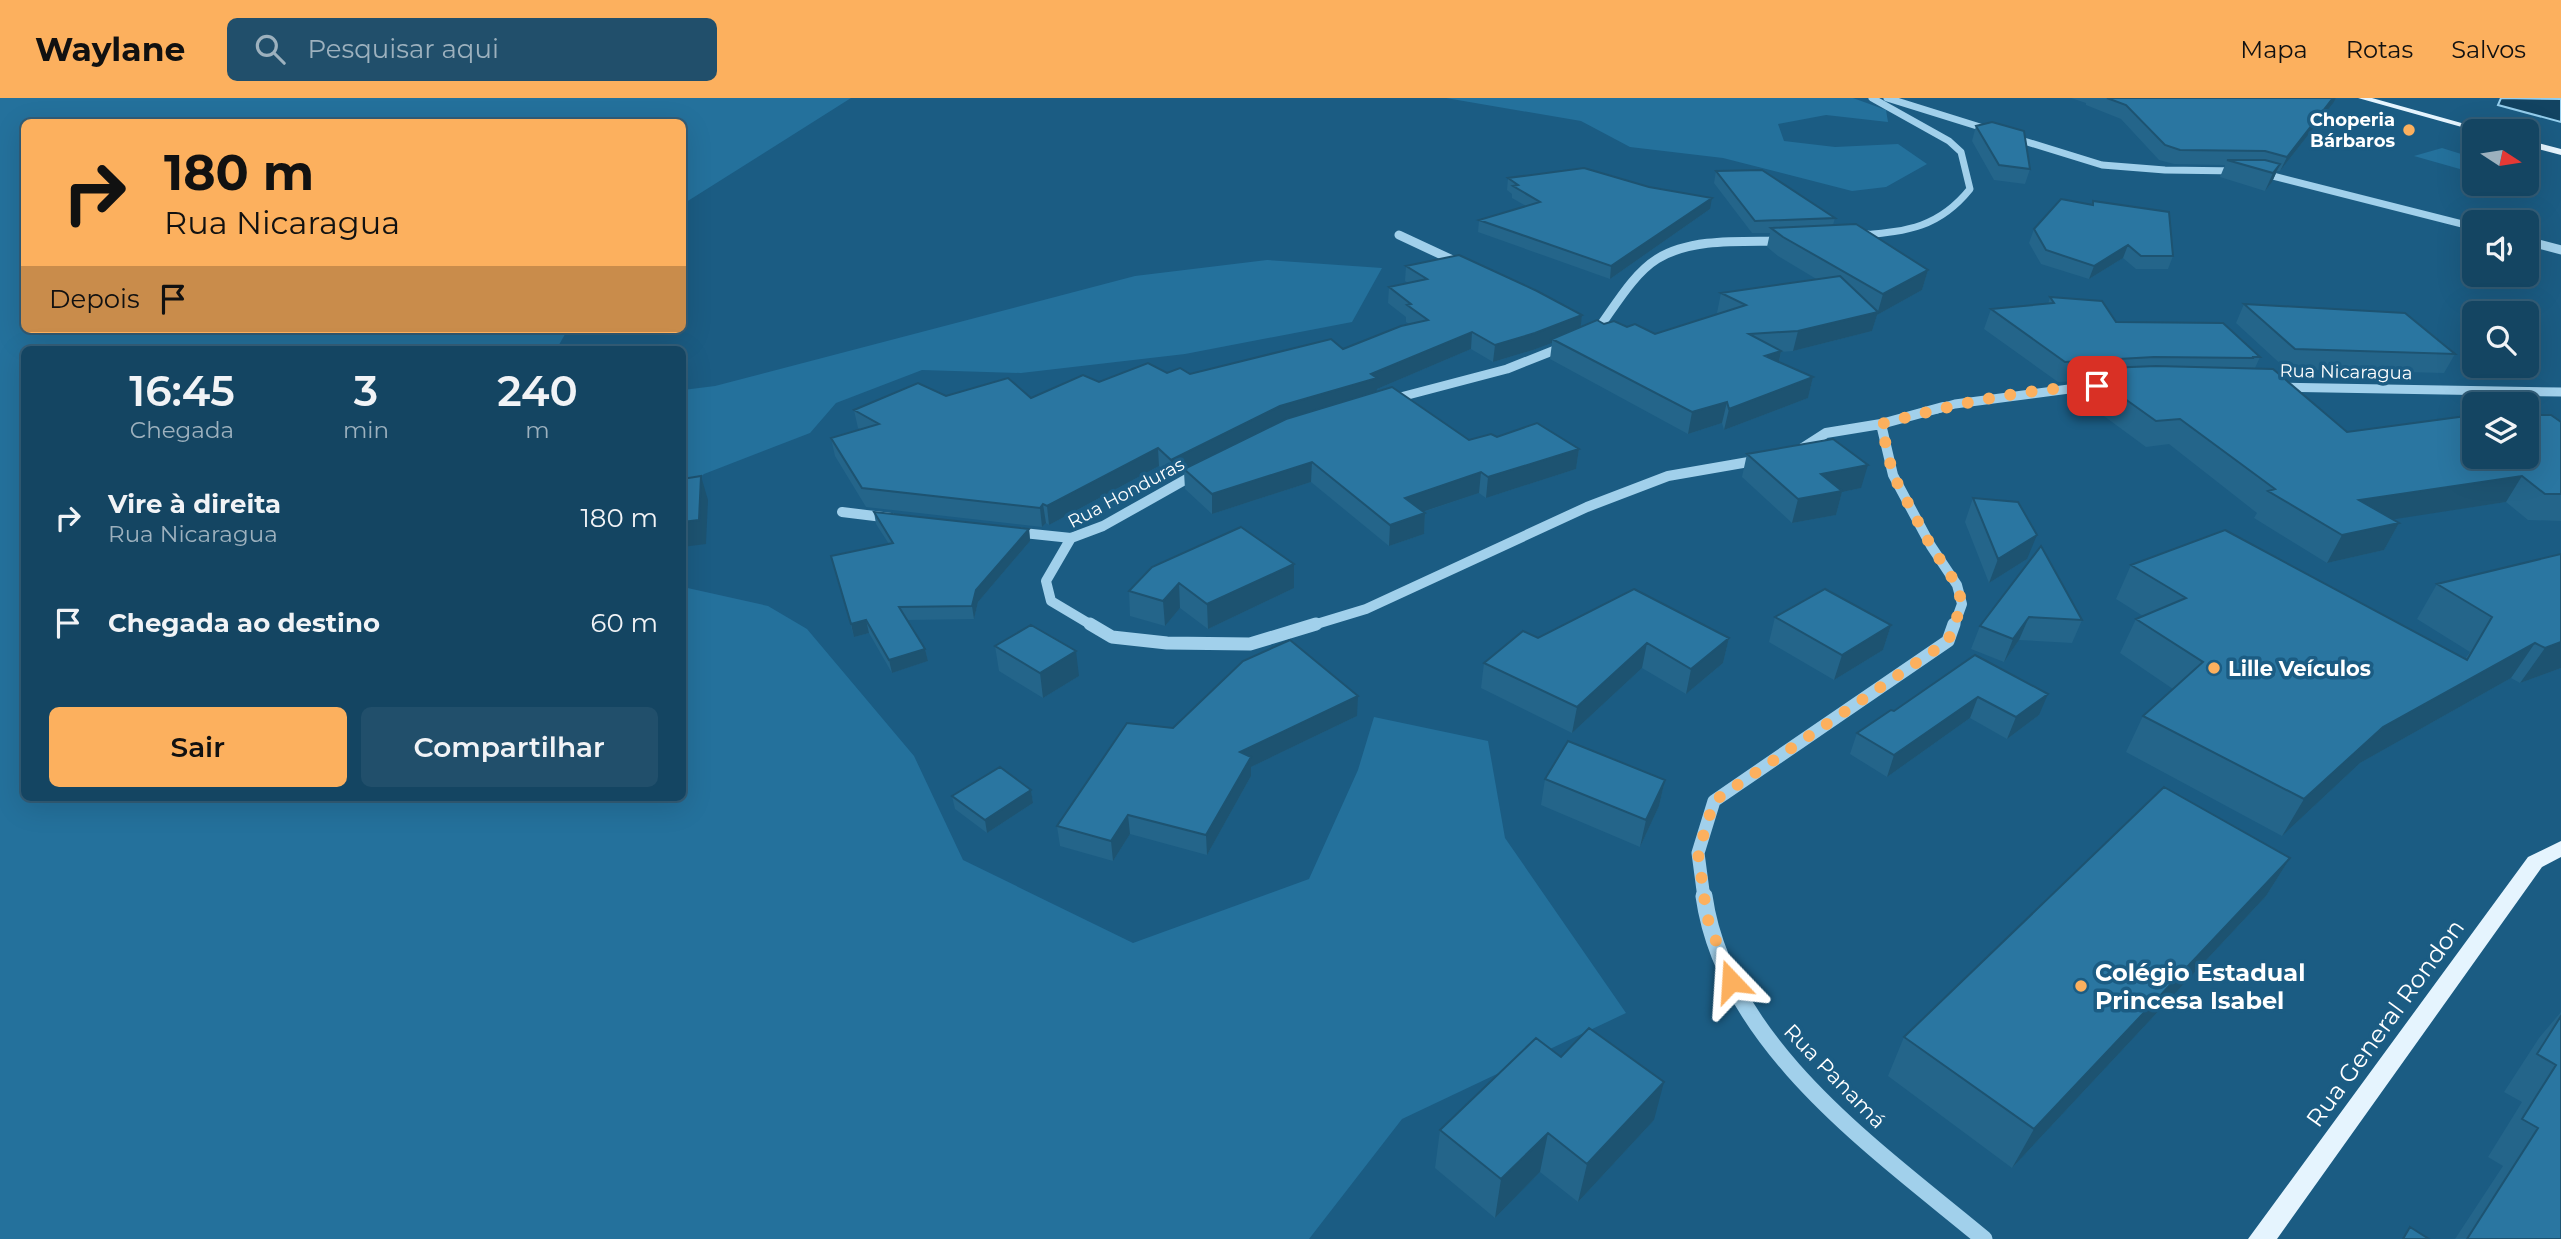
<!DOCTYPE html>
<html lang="pt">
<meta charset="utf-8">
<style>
body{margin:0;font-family:Montserrat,sans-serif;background:#214f6b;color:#f1f3f6;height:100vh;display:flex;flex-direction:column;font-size:26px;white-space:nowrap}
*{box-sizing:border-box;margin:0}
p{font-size:23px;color:#9db1be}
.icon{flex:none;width:38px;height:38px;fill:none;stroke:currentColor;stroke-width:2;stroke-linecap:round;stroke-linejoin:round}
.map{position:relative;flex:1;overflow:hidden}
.details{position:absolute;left:21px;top:248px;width:665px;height:455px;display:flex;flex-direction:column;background:#144562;border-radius:10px;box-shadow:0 7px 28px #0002,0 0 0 2px #335d77}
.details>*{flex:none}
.hud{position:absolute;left:21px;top:21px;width:665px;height:214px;border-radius:10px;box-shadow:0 7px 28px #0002,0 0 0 2px #335d77;background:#fcb05e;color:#111;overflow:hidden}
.needle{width:46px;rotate:102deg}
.tools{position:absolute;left:2462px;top:21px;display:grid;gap:14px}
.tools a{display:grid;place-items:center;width:77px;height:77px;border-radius:10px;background:#144562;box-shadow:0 7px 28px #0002,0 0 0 2px #335d77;font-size:35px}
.pin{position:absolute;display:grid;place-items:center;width:60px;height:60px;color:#fff;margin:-30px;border-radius:14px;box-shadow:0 4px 10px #0006}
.me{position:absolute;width:77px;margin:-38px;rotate:340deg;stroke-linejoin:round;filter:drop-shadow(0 0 5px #0008)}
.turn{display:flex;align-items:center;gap:24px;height:147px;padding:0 28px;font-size:32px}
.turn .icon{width:91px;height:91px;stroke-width:2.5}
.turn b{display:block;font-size:49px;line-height:60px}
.then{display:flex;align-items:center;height:66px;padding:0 28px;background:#0003;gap:14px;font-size:26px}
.eta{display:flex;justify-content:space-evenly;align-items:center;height:119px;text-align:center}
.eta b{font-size:42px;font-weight:600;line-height:49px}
.primary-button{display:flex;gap:14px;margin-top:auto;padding:14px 28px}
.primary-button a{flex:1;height:80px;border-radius:10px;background:#fcb05e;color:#111;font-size:28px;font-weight:600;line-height:80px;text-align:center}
.primary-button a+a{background:#214f6b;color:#f1f3f6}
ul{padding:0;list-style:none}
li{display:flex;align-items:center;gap:21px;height:105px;padding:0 28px}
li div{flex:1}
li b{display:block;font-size:26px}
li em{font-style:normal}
header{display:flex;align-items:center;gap:42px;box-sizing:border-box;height:98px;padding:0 35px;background:#fcb05e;color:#111}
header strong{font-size:33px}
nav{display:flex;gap:38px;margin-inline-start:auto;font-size:24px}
.search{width:490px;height:63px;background:#214f6b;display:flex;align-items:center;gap:18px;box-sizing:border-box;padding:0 24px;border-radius:10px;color:#9db1be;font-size:26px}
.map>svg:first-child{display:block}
.green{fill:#24719c}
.water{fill:#124361;stroke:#94ceed;stroke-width:2}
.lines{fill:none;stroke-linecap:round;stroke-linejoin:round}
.minor-far4{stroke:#a1d0eb;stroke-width:7}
.minor-far3{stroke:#a1d0eb;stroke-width:9}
.minor-far2{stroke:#a1d0eb;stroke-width:10}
.minor-far1{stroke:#a1d0eb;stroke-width:13}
.minor{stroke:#a1d0eb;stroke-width:17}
.major{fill:#e5f4fe;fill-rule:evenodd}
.wall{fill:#24658a}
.shaded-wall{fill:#1d5371}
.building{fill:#2a76a1;stroke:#1d5371;stroke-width:2}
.route{stroke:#fcb05e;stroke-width:12;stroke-dasharray:0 21.6}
.poi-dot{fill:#fcb05e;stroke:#1b5c83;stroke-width:2.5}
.labels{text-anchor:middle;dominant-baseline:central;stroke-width:7;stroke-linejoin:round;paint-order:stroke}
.far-poi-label{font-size:18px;font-weight:bold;fill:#fff;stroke:#1b5c83;text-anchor:end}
.far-street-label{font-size:18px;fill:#fff;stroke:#1b5c83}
.poi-label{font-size:21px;font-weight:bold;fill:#fff;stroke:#1b5c83;text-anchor:start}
.street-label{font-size:21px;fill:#fff;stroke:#1b5c83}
.near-poi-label{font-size:24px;font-weight:bold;fill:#fff;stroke:#1b5c83;text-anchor:start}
.near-street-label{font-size:24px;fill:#fff;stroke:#1b5c83}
</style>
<header>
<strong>Waylane</strong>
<div class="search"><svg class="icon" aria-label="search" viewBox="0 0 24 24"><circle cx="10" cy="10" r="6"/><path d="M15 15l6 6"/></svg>Pesquisar aqui</div>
<nav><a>Mapa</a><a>Rotas</a><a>Salvos</a></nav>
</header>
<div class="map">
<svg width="2561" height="1141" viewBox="0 0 2561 1141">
<rect width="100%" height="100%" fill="#1b5c83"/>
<path class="green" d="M0 0H851L683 106 682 24H24V231H568L556 252H24V700H682L683 489 768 508 807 531 914 658 963 762 1133 845 1309 781 1358 672 1374 619 1488 643 1505 740 1626 915 1402 1021 1309 1141H0Z
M1446 0H1853L1886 12 1888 24 1826 17 1778 26 1784 43 1835 49 1898 46 1927 66 1886 89 1852 93 1723 60 1630 49 1581 23Z
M2442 50 2474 60V75L2414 58Z
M1267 162 1382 170 1352 224 1185 256 1021 275 922 272 836 305 810 335 704 376 683 393V292L715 288 1135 178Z"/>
<path class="water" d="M2501 0 2561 1V24L2498 7Z"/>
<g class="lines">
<path class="minor-far4" d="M1887 0 1993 33
M2011 39 2102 67 2165 72 2240 73
M2261 75 2474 129
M1399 137 1402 138
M1855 138C1904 133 1937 132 1970 91L1961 54 1949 43 1872 0"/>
<path class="minor-far3" d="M1399 137 1459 165
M1855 138 1868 137
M2527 143 2561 152
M1591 235 1598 231C1615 208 1633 176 1657 161 1692 139 1746 144 1785 143
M2278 289 2561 294
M1389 302 1507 271 1565 248
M1937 311 1955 306 2092 288"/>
<path class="minor-far2" d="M1881 326 1893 377 1931 448 1957 487 1962 506 1954 528
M1798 353 1826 335 1881 326 1943 309
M842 414 891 420
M1013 434 1071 440
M1093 528 1051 503 1046 483 1071 440 1103 428 1199 374
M1310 528 1366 511 1587 409 1668 378 1760 362"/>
<path class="minor-far1" d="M1090 526 1112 539 1167 545 1250 546 1316 526
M1704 800 1698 755 1714 703 1948 543 1954 526"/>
<path class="minor" d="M1704 798C1725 947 1877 1052 1984 1141"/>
<path class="major" d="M2358 0H2372L2490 33H2476Z
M2527 42 2561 51V57L2527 48Z
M2561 743V759L2542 769 2277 1141H2248L2528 759Z"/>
</g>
<path class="wall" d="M2071 0H2336L2334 4 2280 73H2277L2272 84 2265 93 2220 79 2225 67 2174 66 2159 62 2121 21 2086 7V5Z
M1976 28 2030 71 2025 86 1994 82 1972 43Z
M1716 73 1835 120 1833 127 1928 172 1922 192 1877 217 1872 233 1793 253 1781 254 1779 264 1813 279 1808 300 1724 332 1722 325 1688 336 1550 261 1552 245 1533 252 1493 264 1471 251 1377 291 1376 294 1469 342 1497 339 1579 351 1576 371 1486 400 1479 395 1423 414 1425 415 1424 436 1389 448 1311 384 1212 416 1185 391 1184 374 1172 380 1159 368 1049 427 1046 425 1042 429 866 409 835 358 831 340 860 331 858 330 854 312 946 298 1031 300 1099 284 1167 275 1190 276 1343 251 1409 226 1406 224V219L1388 205 1389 189 1408 185 1405 183 1406 168 1582 217 1580 229 1604 226 1627 229 1655 236 1719 216 1717 215 1721 195 1818 182 1778 158 1767 149 1770 135H1752L1714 85Z
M1508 80 1710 111 1610 181 1478 134 1479 122 1526 108 1512 100V96L1507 92Z
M2093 103 2173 158 2168 171H2136L2123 160 2089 181 2041 166 2029 145 2034 131 2092 107Z
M2050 199 2116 224 2260 259 2255 270 2347 334 2561 324V423L2528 422 2506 404 2392 421 2399 425 2384 452 2327 465 2254 420 2257 415 2169 346 2146 349 2074 296 2078 283 2058 284 1984 231 1991 211 2048 206Z
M2244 206 2455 256 2444 275 2286 271 2236 225Z
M1747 356 1861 390 1842 394 1836 417 1792 425 1742 379Z
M1973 400 2027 461 1989 485 1965 424Z
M874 414 1029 431 1030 443 978 504 974 521 907 522 925 551 928 563 892 575 869 535 854 539 831 458 889 446 876 426Z
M2041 448 2082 522 2072 545 2019 542 2004 564 1971 551 1980 528Z
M2561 456V570L2520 585 2511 580 2360 665 2282 738 2126 654 2143 618 2173 591 2120 555 2136 521 2143 518 2116 501 2131 467 2465 561 2470 554 2417 521 2437 486Z
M1152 469 1294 490 1208 531 1180 510 1165 528 1130 518 1129 493Z
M1775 519 1891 527 1883 552 1834 582 1769 544Z
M1538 540H1729L1723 565 1686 596 1642 570 1572 635 1481 590 1484 565Z
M995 548 1079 578 1043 600 999 573Z
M1975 557 2039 617 2007 641 1970 620 1887 679 1850 656 1857 635 1894 613Z
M1357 618 1251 669V678L1207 757 1130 736 1113 763 1060 748 1057 728 1173 630Z
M1545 681 1665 682 1659 708 1640 749 1541 707Z
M1031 692 1033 705 987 735 955 711 952 698Z
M2290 760 2266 798 2012 1070 1888 978 1904 939Z
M2561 914V1141H2455L2503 1068 2488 1059 2522 1004 2504 994 2539 940Z
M1561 959 1654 1022 1578 1104 1540 1074 1495 1120 1435 1070 1440 1032Z"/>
<path class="shaded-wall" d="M2333 0H2336L2334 4 2280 73 2287 59Z
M2280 66 2272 84 2265 93 2273 75Z
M1712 100 1710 111 1610 181 1611 168Z
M2128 147 2123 160 2089 181 2094 168Z
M1928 172 1922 192 1877 217 1883 196Z
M1878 214 1872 233 1793 253 1798 233Z
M1582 217 1580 234 1552 241V245L1533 252 1493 264 1495 247Z
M1472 234 1471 251 1377 291 1376 298 1184 371V374L1172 380 1171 362 1280 308 1371 276Z
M1781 253 1777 274 1765 258Z
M1813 279 1808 300 1724 332 1729 311Z
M1727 304 1722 325 1688 336 1692 314Z
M1158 350 1159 368 1049 427 1047 408Z
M1579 351 1576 371 1486 400 1488 379Z
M1312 364 1311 384 1212 416V396Z
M1868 367 1861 390 1842 394 1836 417 1792 425 1798 401 1821 376Z
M1481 374 1479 395 1404 420 1405 400Z
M701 378 708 402 706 446 682 449V424Z
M2522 378 2506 404 2344 429 2359 402Z
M1043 406 1046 425 1042 429 1040 410Z
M1425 415 1424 436 1389 448 1390 427Z
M2399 425 2384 452 2327 465 2342 437Z
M1029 431 1030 443 978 504 974 521 972 508 976 492Z
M2037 437 2027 461 1989 485 1998 461Z
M1294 466V490L1208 531 1207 506Z
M1179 485 1180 510 1165 528 1163 503Z
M2029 519 2019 542 2004 564 2013 541Z
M866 522 869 535 854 539 851 526Z
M1891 527 1883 552 1834 582 1842 557Z
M1729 540 1723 565 1686 596 1691 571Z
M2561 544V570L2520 585 2545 550Z
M1647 545 1642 570 1572 635 1577 609Z
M2535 545 2511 580 2360 665 2282 738 2304 701 2383 629Z
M925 551 928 563 892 575 889 562Z
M1076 553 1079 578 1043 600 1040 575Z
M2048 596 2039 617 2007 641 2016 619Z
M1358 598 1357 618 1251 669V678L1207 757 1206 737 1240 654Z
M1978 599 1970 620 1887 679 1894 657Z
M1665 682 1659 708 1640 749 1646 722Z
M1031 692 1033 705 987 735 985 722Z
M1128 717 1130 736 1113 763 1111 743Z
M2290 760 2266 798 2012 1070 2034 1031Z
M1664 984 1654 1022 1578 1104 1587 1066Z
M1548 1035 1540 1074 1495 1120 1501 1081Z"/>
<path class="building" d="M2107 0H2333L2287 59 2265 53 2180 52 2165 47 2126 7Z
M1992 24 2024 33 2030 71 1999 67 1976 28Z
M2227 62H2265L2280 66 2273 75Z
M1584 70 1649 89 1712 100 1611 168 1479 122 1540 104 1513 88 1518 87 1508 80Z
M1762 72 1835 120 1755 123 1716 73Z
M2061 101 2093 107V103L2169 114 2173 158H2141L2128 147 2094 168 2046 152 2034 131Z
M1856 126 1928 172 1883 196 1783 139 1771 130Z
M1459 157 1537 193 1582 217 1535 235 1495 247 1472 234 1371 276 1377 280 1280 308 1171 362 1158 350 1047 408 1043 406 1040 410 862 390 831 340 879 326 854 312 918 285 946 298 1008 280 1031 300 1083 277 1099 284 1148 265 1167 275 1180 270 1190 276 1331 241 1343 251 1401 228 1428 222 1407 207 1411 206 1389 189 1427 181 1406 168Z
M1840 178 1878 214 1798 233 1749 236 1781 253 1765 258 1813 279 1729 311 1727 304 1692 314 1552 241 1597 222 1604 226 1614 223 1627 229 1635 226 1655 236 1746 207 1721 195Z
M2050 199 2102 203 2116 224 2223 225 2260 259H2252L2254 260 2154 259 2065 264 1991 211 2054 205Z
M2244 206 2405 215 2455 256 2295 251Z
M2156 268 2273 271 2347 334 2474 317V359H2527V317H2551L2561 324V396H2545L2522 378 2359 402 2399 425 2342 437 2268 393 2275 391 2180 321 2156 323 2083 271Z
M1392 289 1469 342 1491 336 1497 339 1537 325 1579 351 1488 379 1481 374 1405 400 1425 415 1390 427 1312 364 1212 396 1184 371 1286 321Z
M1833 341 1868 367 1821 376 1842 393 1798 401 1747 356Z
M701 378 699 422 682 424V381Z
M1973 400 2018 404 2037 437 1998 461Z
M874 414 1029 431 976 492 972 508 899 509 925 551 889 562 866 522 851 526 831 458 893 445Z
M1241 429 1294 466 1207 506 1179 485 1163 503 1129 493 1152 469Z
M2225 432 2467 562 2492 519 2437 486 2561 456V544L2545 550 2535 545 2383 629 2304 701 2143 618 2203 564 2136 521 2186 500 2131 467Z
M2041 448 2082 522 2029 519 2013 541 1980 528Z
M1634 491 1729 540 1691 571 1647 545 1577 609 1484 565 1523 533 1538 540Z
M1825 491 1891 527 1842 557 1775 519Z
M1031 527 1076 553 1040 575 995 548Z
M1290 542 1358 598 1240 654 1251 659 1206 737 1128 717 1111 743 1057 728 1127 625 1173 630 1243 563Z
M1975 557 2048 596 2016 619 1978 599 1894 657 1857 635 1891 612 1894 613Z
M1568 643 1665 682 1646 722 1545 681Z
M1000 669 1031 692 985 722 952 698Z
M2164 689 2290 760 2034 1031 1904 939Z
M2561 918V1141H2467L2538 1030 2522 1021 2556 967 2537 956Z
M1589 930 1664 984 1587 1066 1548 1035 1501 1081 1440 1032 1536 940 1561 959Z
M2410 1129 2429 1141H2403Z"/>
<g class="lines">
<path class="route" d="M1731 883 1707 819 1698 755 1714 703 1948 543 1962 506 1957 487 1931 448 1893 377 1881 326C1952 307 2024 290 2097 288"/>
</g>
<g class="poi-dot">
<circle cx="2409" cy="32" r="7"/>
<circle cx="2214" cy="570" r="7"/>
<circle cx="2081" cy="888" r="7"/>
</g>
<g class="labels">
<g class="far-poi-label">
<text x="2395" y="22">Choperia<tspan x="2395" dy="21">Bárbaros</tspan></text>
</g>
<g class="far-street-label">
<text transform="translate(2346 274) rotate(1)">Rua Nicaragua</text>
<text transform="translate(1126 395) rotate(-28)">Rua Honduras</text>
</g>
<g class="poi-label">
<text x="2228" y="570">Lille Veículos</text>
</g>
<g class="street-label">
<text transform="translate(1835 978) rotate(46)">Rua Panamá</text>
</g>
<g class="near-poi-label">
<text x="2095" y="874">Colégio Estadual<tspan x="2095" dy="28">Princesa Isabel</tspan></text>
</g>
<g class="near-street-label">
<text transform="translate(2385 925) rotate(-54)">Rua General Rondon</text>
</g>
</g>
</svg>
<div class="tools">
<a><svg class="needle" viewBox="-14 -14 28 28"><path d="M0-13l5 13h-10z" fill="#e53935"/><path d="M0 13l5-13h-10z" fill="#9db1be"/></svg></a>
<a><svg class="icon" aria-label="sound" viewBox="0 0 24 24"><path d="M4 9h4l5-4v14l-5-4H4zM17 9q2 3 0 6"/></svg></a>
<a><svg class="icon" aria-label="search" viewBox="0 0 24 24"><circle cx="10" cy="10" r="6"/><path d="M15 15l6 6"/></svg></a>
<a><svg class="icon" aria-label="layers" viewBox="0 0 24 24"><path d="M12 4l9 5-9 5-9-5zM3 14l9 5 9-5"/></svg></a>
</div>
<div class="pin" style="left:2097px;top:288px;background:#d93025"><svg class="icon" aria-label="arrive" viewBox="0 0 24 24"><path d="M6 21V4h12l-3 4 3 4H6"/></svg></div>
<svg class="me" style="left:1731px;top:883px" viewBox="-20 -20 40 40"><path d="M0-17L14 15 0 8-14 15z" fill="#fcb05e" stroke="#fff" stroke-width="4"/></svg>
<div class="hud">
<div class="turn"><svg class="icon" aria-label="right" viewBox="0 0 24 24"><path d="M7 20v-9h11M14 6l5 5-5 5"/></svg><div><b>180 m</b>Rua Nicaragua</div></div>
<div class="then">Depois<svg class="icon" aria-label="arrive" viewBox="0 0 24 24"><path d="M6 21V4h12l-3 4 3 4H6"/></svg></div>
</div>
<section class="details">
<div class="eta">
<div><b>16:45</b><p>Chegada</p></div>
<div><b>3</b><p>min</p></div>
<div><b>240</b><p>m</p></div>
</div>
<ul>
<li><svg class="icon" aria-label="right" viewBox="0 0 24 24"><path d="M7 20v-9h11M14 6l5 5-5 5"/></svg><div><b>Vire à direita</b><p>Rua Nicaragua</p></div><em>180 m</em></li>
<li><svg class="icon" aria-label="arrive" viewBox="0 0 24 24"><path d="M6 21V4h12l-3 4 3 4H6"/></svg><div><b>Chegada ao destino</b></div><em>60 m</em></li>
</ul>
<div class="primary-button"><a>Sair</a><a>Compartilhar</a></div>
</section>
</div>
